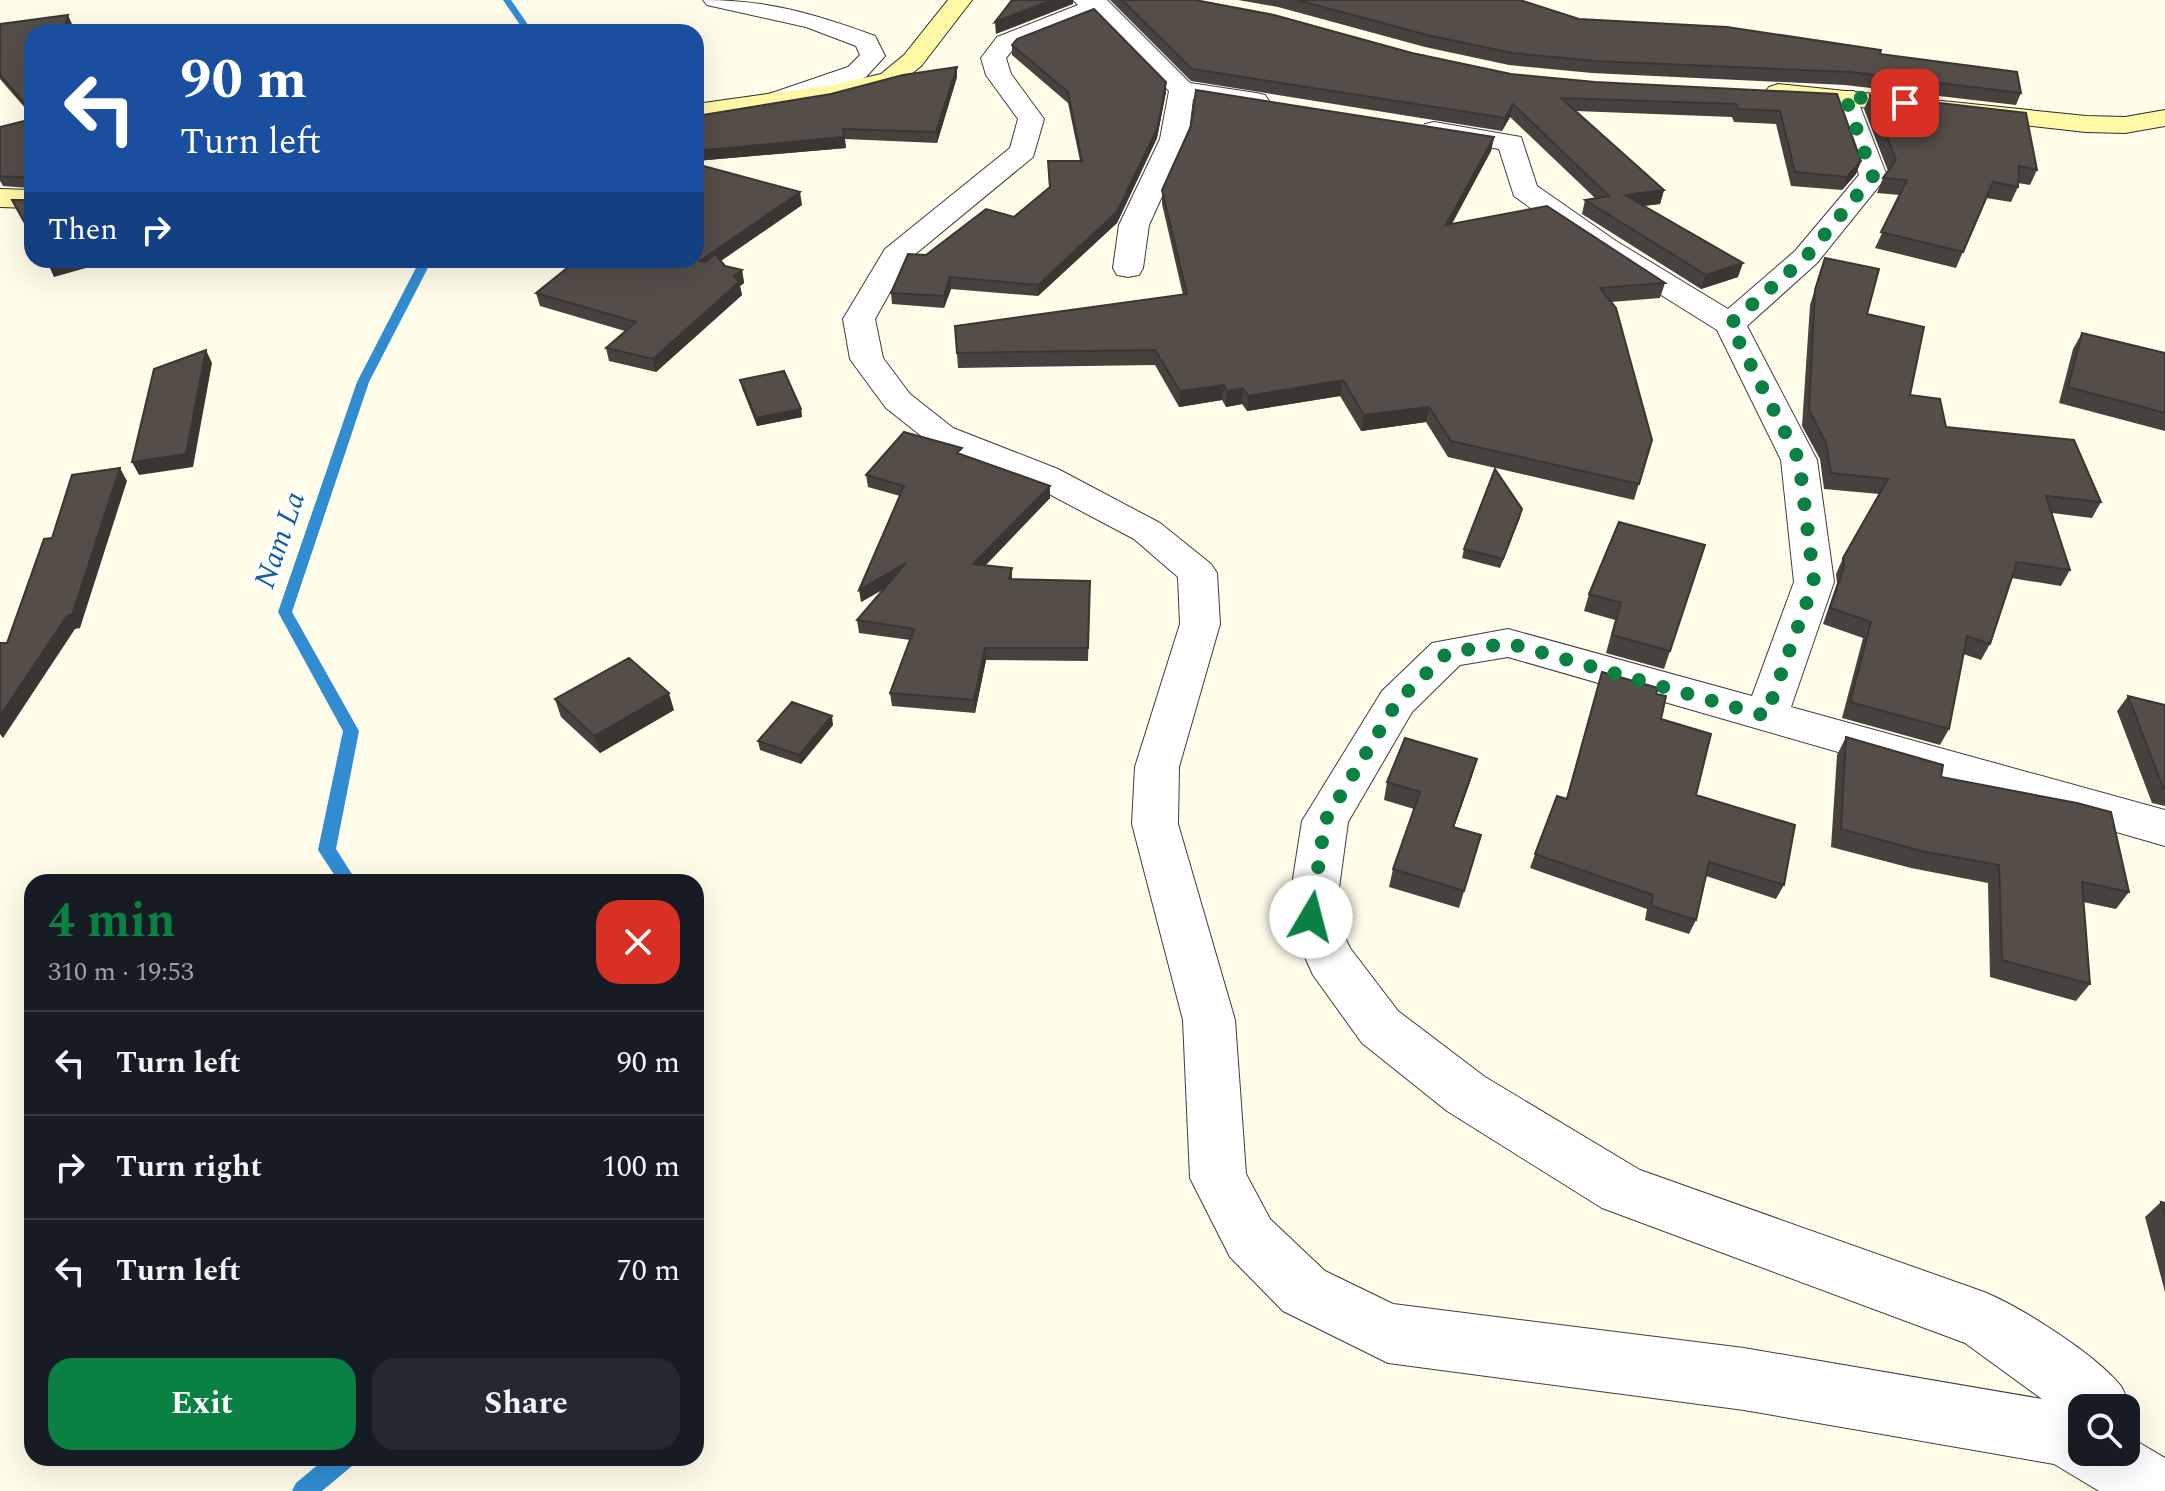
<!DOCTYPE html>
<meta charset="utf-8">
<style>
body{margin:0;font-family:Spectral,serif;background:#242831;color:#f1f3f6;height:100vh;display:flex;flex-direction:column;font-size:30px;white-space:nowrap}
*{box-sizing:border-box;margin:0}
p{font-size:26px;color:#9ea1a6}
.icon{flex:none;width:44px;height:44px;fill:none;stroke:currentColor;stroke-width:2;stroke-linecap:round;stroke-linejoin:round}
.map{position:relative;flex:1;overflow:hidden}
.sheet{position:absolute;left:24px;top:874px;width:680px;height:592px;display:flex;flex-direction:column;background:#171b24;border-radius:24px;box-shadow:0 8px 32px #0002}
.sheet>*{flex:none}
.guide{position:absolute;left:24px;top:24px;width:680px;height:244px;border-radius:24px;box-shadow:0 8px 32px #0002;background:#1a4fa0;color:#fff;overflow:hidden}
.tools{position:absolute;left:2068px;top:1394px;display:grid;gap:16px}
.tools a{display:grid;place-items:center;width:72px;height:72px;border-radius:16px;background:#171b24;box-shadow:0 8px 32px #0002;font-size:40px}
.pin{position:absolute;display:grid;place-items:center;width:68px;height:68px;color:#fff;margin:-34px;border-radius:16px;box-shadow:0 4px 12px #0006}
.me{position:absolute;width:88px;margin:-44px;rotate:8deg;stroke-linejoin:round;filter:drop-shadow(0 0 6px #0008)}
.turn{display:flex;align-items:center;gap:28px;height:168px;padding:0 24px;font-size:36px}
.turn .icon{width:104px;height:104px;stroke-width:2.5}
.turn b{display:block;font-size:56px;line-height:68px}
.then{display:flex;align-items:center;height:76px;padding:0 24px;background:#0003;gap:16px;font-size:30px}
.round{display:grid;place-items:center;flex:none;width:84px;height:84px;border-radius:24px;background:#242831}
.headline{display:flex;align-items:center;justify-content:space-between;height:136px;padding:0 24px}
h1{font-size:48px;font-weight:700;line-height:60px;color:#0b8043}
.action{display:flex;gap:16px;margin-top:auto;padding:16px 24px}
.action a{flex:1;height:92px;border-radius:24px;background:#0b8043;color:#fff;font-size:32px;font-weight:700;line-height:92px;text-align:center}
.action a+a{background:#242831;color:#f1f3f6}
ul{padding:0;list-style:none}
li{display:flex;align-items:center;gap:24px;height:104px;padding:0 24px;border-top:2px solid #363941}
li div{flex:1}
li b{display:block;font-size:30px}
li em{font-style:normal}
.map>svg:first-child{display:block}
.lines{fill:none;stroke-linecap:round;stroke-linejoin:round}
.stream{fill:#318cd2;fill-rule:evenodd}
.street-casing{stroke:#3e3e3e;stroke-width:2}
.secondary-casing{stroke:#2d2d2d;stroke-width:2}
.street{fill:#fff;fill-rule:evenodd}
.secondary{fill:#fff8a5;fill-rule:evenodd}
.wall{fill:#48423e}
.shaded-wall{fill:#3b3632}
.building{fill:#544d48;stroke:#3b3632;stroke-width:2}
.route{stroke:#0b8043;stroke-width:14;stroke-dasharray:0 25.2}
.labels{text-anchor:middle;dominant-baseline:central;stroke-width:8;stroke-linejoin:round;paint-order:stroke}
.water-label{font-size:30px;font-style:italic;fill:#115da1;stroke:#fff}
</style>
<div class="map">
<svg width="2165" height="1491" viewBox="0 0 2165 1491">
<rect width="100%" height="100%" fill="#fffcea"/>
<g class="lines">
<path class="stream" d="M503 0H511L533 32H525Z
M420 260H432L369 382 292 612 359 731 336 849 357 882H339L318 850 343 731 278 612 357 382Z
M326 1458H356L352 1466 322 1491H292L296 1483Z"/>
<defs>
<path id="street" d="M703 0C768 0 815 14 875 36L885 56 866 77 784 107H766L762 101 766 95 848 67 860 55 856 46 806 27 707 5Z
M1073 0H1107L1190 83 1256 93 1265 95 1269 101 1265 107 1256 109 1193 99 1188 139 1149 225 1143 268 1139 275 1128 277 1117 275 1113 268 1119 225 1160 139 1169 91 1095 15 1015 47 1006 58 1011 74 1044 119 1033 157 908 260 875 319 883 358 910 394 953 428 1058 469 1160 523 1211 564 1217 573 1220 624 1179 767 1178 824 1235 1020 1246 1174 1270 1219 1325 1271 1393 1304 1744 1348 2042 1399 1965 1343 1602 1208 1447 1111 1362 1043 1313 975 1287 917 1302 821 1382 691 1432 643 1508 629 1752 696 1794 582 1781 460 1717 330 1594 253 1514 196 1499 149 1434 138 1425 136 1421 130 1425 124 1434 122 1521 137 1537 186 1616 241 1728 309 1795 251 1859 175 1832 96 1836 91H1854L1887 176 1817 263 1747 326 1817 460 1834 582 1791 707 2165 810V846L1508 657 1460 665 1412 712 1348 822 1335 917 1350 948 1398 1011 1485 1077 1640 1170 1984 1292C2021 1307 2095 1354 2120 1385 2125 1391 2127 1401 2130 1408L2126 1418V1408H2082V1452H2126V1435L2165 1458V1491H2099L2054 1464 1744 1410 1388 1363 1283 1311 1230 1257 1190 1178 1183 1020 1132 824 1135 767 1180 624 1178 577 1134 539 1032 485 929 442 886 408 855 366 850 359 843 319 885 249 1010 148 1018 119 986 75 981 58 997 37 1078 5Z"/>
<path id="secondary" d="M948 0H972L922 65 899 85 832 101 696 120V104L832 85 881 74 904 55Z
M1778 84 2086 116 2125 117 2165 110V126L2125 133 2086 132 1769 97 1765 92 1769 87Z
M0 189 32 190V208L0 207Z"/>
</defs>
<use href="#street" class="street-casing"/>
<use href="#secondary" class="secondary-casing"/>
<use href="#street" class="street"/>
<use href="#secondary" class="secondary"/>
</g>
<path class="wall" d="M1110 0H1195L1412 53 1511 74 1595 82 1837 94 1861 161 1856 174 1842 190 1791 186 1776 124 1734 122 1732 117 1576 111 1664 190 1660 204 1644 206 1738 277 1701 289 1582 214 1585 200 1595 198 1510 117 1502 131 1191 81Z
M1238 0H1520L1579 19 1880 54 2021 93 2016 105 1845 85 1592 73 1509 65 1425 47 1278 7Z
M0 24H72L32 32V116L0 79Z
M1012 45 1166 92 1157 138 1117 223 1038 296 951 289 944 308 892 304 891 293 926 255 1014 217 1049 187 1048 161H1080L1068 103 1012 55Z
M957 77 937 143 845 139 846 148 696 161V116Z
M1870 95 2037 170 2030 185 2018 183V187L2011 202 1986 198 1956 268 1875 248 1900 195 1877 193 1883 178 1888 171 1864 109Z
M32 119 29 200V188L3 186 0 181V127Z
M1494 137 1491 151 1452 224 1665 283 1660 298 1611 302 1652 440 1634 500 1448 457 1426 422 1361 431 1340 396 1247 411 1242 404 1226 407 1222 400 1179 407 1155 365 958 368 955 326 1183 295 1162 204V190Z
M802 205 721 261 725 266 742 270 744 283 740 286 742 295 656 372 609 361 606 348 625 331 540 306 536 293Z
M1825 258 1867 314 1910 395 1946 427 2101 502 2092 518 2052 513 2070 570 2061 586 2011 578 1990 644 1981 660 1963 654 1949 729 1940 745 1842 718 1863 638 1823 624 1837 583 1836 574 1843 558 1879 494 1824 489 1820 459 1802 426 1810 305Z
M2082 333 2165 353V431L2059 403 2073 349Z
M740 380 801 409 802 417 757 426 742 388Z
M962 455 1050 486V498L985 566 1012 568V579L1090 581 1088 661 986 660 975 713 892 706 890 693 910 640 859 633 857 620 884 589 861 602 900 496 868 487 866 475Z
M1522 509 1500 568 1462 558 1464 549Z
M1619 522 1670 651 1664 669 1606 653 1615 620 1584 611 1589 594Z
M1602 672 1656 694 1661 719 1696 795 1784 885 1776 899 1706 876 1696 920 1689 934 1645 920 1647 909 1530 868 1535 854 1566 799Z
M2128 696 2165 705V806L2152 803 2117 711Z
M555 699 674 710 600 753 561 717Z
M833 725 801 764 760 750 758 741Z
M1846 737 1941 777 2129 892 2116 909 2083 902 2090 984 2076 1001 1990 977 1988 883 1911 868 1831 847 1837 755Z
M1472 776 1454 827 1481 835 1459 908 1389 887 1393 869 1414 809 1384 800 1387 782Z
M2161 1202 2165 1203V1292L2145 1217Z"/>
<path class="shaded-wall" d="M1052 0H1073V4L996 34 995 22Z
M68 15 72 24 70 32H63Z
M957 67V77L937 143 936 132Z
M1166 82V92L1157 138 1117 223 1038 296V285Z
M1513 104 1510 117 1502 131 1505 118Z
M844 137 846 148 696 161V151Z
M1494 137 1491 151 1443 239 1446 225Z
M1861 161 1856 174 1842 190 1847 177Z
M1664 190 1660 204 1622 208 1625 195Z
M800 192 802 205 702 273 700 261Z
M72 260H114L54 277 49 266Z
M1743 263 1738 277 1701 289 1706 275Z
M742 270 744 283 740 286 742 295 656 372 653 359Z
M950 277 951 289 944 308V296Z
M206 350 212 363 193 467 139 475 132 462Z
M1343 380 1340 396 1247 411 1248 396Z
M1224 385 1222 400 1179 407 1180 391Z
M1243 388 1242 404 1226 407 1227 391Z
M1429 407 1426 422 1361 431 1364 415Z
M801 409 802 417 757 426 756 418Z
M120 468 127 481 80 628 75 629 3 738 0 734V716Z
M1050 486V498L974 577 973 564Z
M1522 509 1520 518 1500 568 1503 559Z
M906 563 907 575 861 602 859 590Z
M985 648 986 660 975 713 974 700Z
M669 693 674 710 600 753 594 736Z
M832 716 833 725 801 764 799 755Z
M1477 759 1472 776 1448 844 1453 827Z"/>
<path class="building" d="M1012 0H1052L995 22Z
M1122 0H1195L1274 15 1412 53 1511 74 1595 82 1837 94 1861 161 1847 177 1795 172 1780 111 1738 109 1736 104 1561 98 1664 190 1625 195 1743 263 1706 275 1585 200 1609 196 1513 104 1505 118 1192 69Z
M1297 0H1520L1579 19 1727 27 1881 50 1880 54 2017 72 2021 93 1850 72 1595 61 1512 53 1427 35Z
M1094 9 1166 82 1158 127 1117 212 1038 285 950 277 944 296 891 293 908 254 926 255 986 209 1014 217 1050 187 1048 161H1082L1068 92 1012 45 1017 39Z
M68 15 63 32H32V112L0 75V24Z
M957 67 936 132 843 129 844 137 696 151V116L831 94 903 75Z
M1196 90 1494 137 1446 225 1547 206 1665 283 1600 288 1616 308 1652 440 1639 484 1451 441 1429 407 1364 415 1343 380 1248 396 1243 388 1227 391 1224 385 1180 391 1155 350 957 353 955 326 1187 294 1162 190 1191 126Z
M1870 95 2026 113 2037 170 2019 166 2018 187 1993 182 1963 252 1881 232 1907 180 1883 178 1896 160Z
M32 119V236L12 200H29V178L0 176V127Z
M696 164 800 192 700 261 706 262 715 254 725 266 742 270 734 276 739 282 653 359 606 348 636 322 536 293 577 260H696Z
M1825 258 1879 269 1867 314 1924 327 1910 395 1940 399 1946 427 2074 440 2101 502 2046 496 2070 570 2017 562 1990 644 1967 636 1949 729 1850 702 1871 622 1830 608 1844 567 1843 558 1888 479 1831 473 1826 443 1809 410 1815 290Z
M45 260H72L49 266Z
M2082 333 2165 353V413L2068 387Z
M206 350 186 454 132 462 154 369Z
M784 371 801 409 756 418 740 380Z
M904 432 962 448 957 453 1050 486 973 564 1012 568 1009 579 1090 581 1088 648H985L974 700 890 693 914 629 857 620 906 563 859 590 904 486 866 475Z
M120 468 72 615 67 616 0 716V643H7L44 539 52 538 72 475Z
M1495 469 1522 509 1503 559 1464 549Z
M1619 522 1705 545 1670 651 1612 635 1621 603 1589 594Z
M629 658 669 693 594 736 555 699Z
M1602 672 1658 688 1656 694 1666 696 1661 719 1711 734 1696 795 1795 825 1784 885 1709 862 1696 920 1651 906 1653 895 1535 854 1557 796 1567 799Z
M2128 696 2165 705V788H2163Z
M792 702 832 716 799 755 758 741Z
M1846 737 1943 765 1941 777 2077 803 2111 812 2129 892 2082 882 2090 984 2002 960 1999 865 1921 851 1841 829Z
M1405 738 1477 759 1453 827 1481 835 1464 891 1393 869 1420 792 1387 782Z
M2161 1202 2165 1203V1215Z"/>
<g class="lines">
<path class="route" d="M1311 917 1325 821 1397 702 1447 653 1508 643 1766 716 1814 582 1799 460 1730 324 1806 257 1873 176 1845 96 1905 103"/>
</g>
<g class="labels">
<g class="water-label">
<text transform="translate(280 540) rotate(-71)">Nam La</text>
</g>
</g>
</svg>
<div class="tools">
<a><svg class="icon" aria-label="search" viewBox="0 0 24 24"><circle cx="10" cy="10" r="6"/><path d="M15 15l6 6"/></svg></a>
</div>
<div class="pin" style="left:1905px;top:103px;background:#d93025"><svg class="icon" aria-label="arrive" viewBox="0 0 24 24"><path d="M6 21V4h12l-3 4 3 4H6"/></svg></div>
<svg class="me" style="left:1311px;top:917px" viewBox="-20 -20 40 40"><circle r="19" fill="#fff"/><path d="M0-13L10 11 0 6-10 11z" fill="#0b8043"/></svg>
<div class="guide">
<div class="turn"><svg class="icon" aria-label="left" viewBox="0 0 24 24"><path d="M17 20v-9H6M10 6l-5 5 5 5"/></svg><div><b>90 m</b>Turn left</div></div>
<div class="then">Then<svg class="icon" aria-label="right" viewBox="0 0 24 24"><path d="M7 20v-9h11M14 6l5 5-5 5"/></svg></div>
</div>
<section class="sheet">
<div class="headline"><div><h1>4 min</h1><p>310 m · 19:53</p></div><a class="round" style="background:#d93025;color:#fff"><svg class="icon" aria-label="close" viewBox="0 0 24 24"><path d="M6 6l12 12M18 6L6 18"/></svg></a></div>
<ul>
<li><svg class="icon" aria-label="left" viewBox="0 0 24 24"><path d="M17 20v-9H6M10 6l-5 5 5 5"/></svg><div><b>Turn left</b></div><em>90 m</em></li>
<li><svg class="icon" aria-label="right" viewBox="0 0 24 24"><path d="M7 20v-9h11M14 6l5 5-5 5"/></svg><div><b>Turn right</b></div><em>100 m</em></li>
<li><svg class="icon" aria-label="left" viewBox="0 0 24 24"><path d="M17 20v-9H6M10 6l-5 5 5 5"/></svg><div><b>Turn left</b></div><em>70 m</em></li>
</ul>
<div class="action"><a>Exit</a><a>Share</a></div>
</section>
</div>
